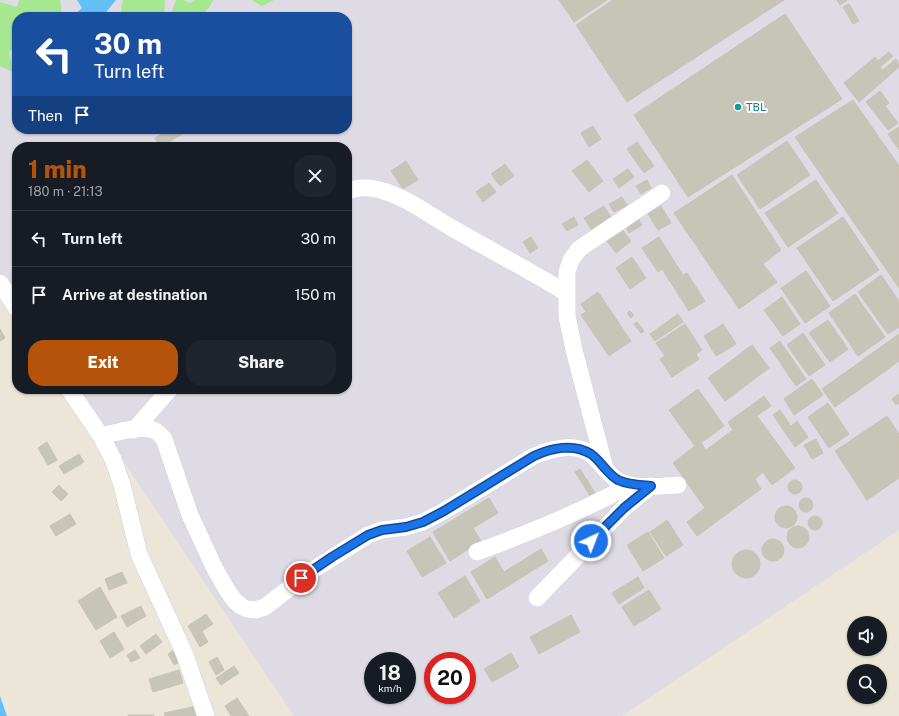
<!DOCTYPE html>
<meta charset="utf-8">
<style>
body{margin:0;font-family:"Public Sans",sans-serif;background:#20242c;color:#f1f3f6;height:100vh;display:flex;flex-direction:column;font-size:15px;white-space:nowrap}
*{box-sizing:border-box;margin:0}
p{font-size:13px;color:#9ea1a6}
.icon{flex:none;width:22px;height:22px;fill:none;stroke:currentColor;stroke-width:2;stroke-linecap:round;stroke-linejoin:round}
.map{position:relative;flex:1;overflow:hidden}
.panel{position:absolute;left:12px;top:142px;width:340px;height:252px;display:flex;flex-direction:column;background:#171b24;border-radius:16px;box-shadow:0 1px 3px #0004}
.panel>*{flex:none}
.top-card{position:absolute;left:12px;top:12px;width:340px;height:122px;border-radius:16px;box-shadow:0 1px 3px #0004;background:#1a4fa0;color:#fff;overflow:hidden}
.controls{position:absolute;left:847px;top:616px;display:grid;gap:8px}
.controls a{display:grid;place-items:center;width:40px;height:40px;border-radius:50%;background:#171b24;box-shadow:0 1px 3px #0004;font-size:20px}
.speed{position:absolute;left:364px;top:652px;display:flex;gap:8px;font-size:20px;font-weight:700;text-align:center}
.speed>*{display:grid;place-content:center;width:52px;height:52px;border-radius:50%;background:#171b24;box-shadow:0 1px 3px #0004;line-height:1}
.speed small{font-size:10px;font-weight:400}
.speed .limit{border:6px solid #d22;background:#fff;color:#111}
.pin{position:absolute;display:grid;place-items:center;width:34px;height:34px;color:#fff;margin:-17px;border:2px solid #fff;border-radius:50%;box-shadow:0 1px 4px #0007}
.me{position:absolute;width:44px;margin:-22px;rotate:43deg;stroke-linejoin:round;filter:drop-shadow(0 0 3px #0008)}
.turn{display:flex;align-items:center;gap:14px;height:84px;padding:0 16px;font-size:18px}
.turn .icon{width:52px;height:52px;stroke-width:2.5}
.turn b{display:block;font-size:28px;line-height:34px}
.then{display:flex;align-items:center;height:38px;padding:0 16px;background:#0003;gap:8px;font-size:15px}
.round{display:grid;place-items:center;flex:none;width:42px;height:42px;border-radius:16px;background:#20242c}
.headline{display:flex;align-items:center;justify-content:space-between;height:68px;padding:0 16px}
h1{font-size:24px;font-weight:800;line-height:30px;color:#b45309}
.button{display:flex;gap:8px;margin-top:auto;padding:8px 16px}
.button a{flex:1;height:46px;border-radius:16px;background:#b45309;color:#fff;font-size:16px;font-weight:800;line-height:46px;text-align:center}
.button a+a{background:#20242c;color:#f1f3f6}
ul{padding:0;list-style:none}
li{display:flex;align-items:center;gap:12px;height:56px;padding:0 16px;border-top:1px solid #363941}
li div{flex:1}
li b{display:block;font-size:15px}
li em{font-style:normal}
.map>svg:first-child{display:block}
.industrial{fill:#dedbe4;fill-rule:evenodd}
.green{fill:#a5e891}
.water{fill:#63c0f7}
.building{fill:#c7c4b8;stroke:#c8c3b3}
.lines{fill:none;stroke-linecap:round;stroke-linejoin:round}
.minor-casing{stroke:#ced0e3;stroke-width:18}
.minor{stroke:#fff;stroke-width:17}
.route-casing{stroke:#114b97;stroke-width:10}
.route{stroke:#1a73e8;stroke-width:7}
.culture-dot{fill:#0f9aa8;stroke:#fff;stroke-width:1.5}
.labels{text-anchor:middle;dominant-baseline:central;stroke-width:4;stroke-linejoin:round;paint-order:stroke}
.culture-label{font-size:11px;fill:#0d838f;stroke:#fff;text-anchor:start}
</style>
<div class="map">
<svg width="899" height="716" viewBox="0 0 899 716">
<rect width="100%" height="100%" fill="#ece6d9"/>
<path class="industrial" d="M0 0H899V530L622 716H294L75 389H347V147H17V302L0 276ZM17 17H347V129H17ZM373 661H407V695H373ZM433 661H467V695H433Z"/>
<path class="green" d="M19 0H60L62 15V17H17V44L9 52 13 72 0 66V2L17 7Z
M123 0H164L165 1 164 17H120Z
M176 0H183L190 3 194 0H213C205 21 189 17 170 17Z
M252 0H274L262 6Z"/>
<path class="water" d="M77 0H116L102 17H75L76 13 82 8Z
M0 696 7 716H0Z"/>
<path class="building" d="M559 0H607L574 22Z
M613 0H784L627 102 576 25Z
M837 0H847L840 5Z
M849 4 859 21 853 24 843 7Z
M785 14 842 99 688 197 634 115Z
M889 52 893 56 880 67 883 70 896 59 899 64V67L859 102 844 83 875 57 878 61Z
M880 91 889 103 885 106 898 123 888 130 866 102Z
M853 100 899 166V288L795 137Z
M593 126 601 139 589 147 581 133Z
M899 127V150L888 134Z
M170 129H188L189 130 160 147 155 138Z
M787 141 810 175 760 209 737 175Z
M637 142 654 166 644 173 627 149Z
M587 160 603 181 589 192 572 171Z
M406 161 418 180 403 189 391 171Z
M505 164 514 176 500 186 491 174Z
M628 169 634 177 619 188 613 179Z
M732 175 781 250 763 264 777 282 739 309 674 213Z
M647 180 651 188 641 194 636 186Z
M816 180 838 213 788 247 765 213Z
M489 183 496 192 483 202 476 192Z
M622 197 627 205 614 212 609 204Z
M604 206 611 217 591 229 584 218Z
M661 206 671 223 658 230 648 214Z
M636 215 642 225 629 233 623 223Z
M574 217 578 225 567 231 562 224Z
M843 217 879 270 833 301 797 248Z
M621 228 631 241 616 253 606 240Z
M531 237 538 248 530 253 523 242Z
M659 237 683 275 687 273 705 301 689 311 662 269 658 272 642 248Z
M632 257 646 278 630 289 616 268Z
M806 271 830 306 805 323 781 288Z
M881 275 899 301V327L888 334 858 292Z
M598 292 631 341 609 356 581 315 586 312 581 304Z
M855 294 885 337 858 356 829 313Z
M782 297 800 324 783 336 764 310Z
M630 311 634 315 631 318 627 313Z
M678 314 683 322 655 341 650 334Z
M828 320 848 349 830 362 809 333Z
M637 322 644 331 641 333 634 324Z
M685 324 702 350 696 354 699 359 672 377 660 359 665 356 656 343Z
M723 324 736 344 716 356 704 336Z
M0 329 5 338 0 341Z
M803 333 825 365 809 376 787 345Z
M899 334V361L835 407 822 389Z
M780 341 806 379 796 386 770 348Z
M752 345 769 368 725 401 708 378Z
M812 379 823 395 794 415 784 399Z
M698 389 724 426 701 443 706 450 733 430 728 422 764 396 771 406 757 416 795 468 772 485 763 472 755 479 761 489 697 536 687 522 705 508 673 463 695 446 669 410Z
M899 394V403L896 405 892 399Z
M828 403 849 434 829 448 808 417Z
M780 410 791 426 797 421 808 437 795 447 773 415Z
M887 416 899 434V478L867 500 835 451Z
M816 439 823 453 812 459 804 445Z
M47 442 57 460 48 465 38 448Z
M79 454 84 462 64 474 59 466Z
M580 469 597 496 592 499 575 472Z
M788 487a7 7 0 1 1 14 0a7 7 0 1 1-14 0Z
M59 485 68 494 61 501 52 492Z
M799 505a7 7 0 1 1 14 0a7 7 0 1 1-14 0Z
M489 498 498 513 473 528 481 541 450 561 433 532Z
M775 517a11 11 0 1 1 22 0a11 11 0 1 1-22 0Z
M70 514 76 524 56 536 50 526Z
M808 523a7 7 0 1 1 14 0a7 7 0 1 1-14 0Z
M667 520 683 545 666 556 650 532Z
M787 537a11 11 0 1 1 22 0a11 11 0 1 1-22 0Z
M648 532 664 558 643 571 627 545Z
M430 537 446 563 422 577 407 551Z
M762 550a11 11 0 1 1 22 0a11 11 0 1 1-22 0Z
M541 549 548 561 487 599 471 572 495 557 504 572Z
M732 564a14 14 0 1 1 28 0a14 14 0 1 1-28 0Z
M122 572 127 583 109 590 105 579Z
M465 576 480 601 454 618 438 593Z
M638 577 644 588 619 604 612 593Z
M100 587 117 617 96 630 78 601Z
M649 590 661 609 634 626 622 607Z
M141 606 146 616 127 627 121 616Z
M206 614 213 624 202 631 208 642 200 647 188 626Z
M571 615 580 632 539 654 530 637Z
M114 632 124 649 110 658 100 641Z
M156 634 162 642 146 654 140 646Z
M135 650 140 658 131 662 127 655Z
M174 650 180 662 174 665 168 654Z
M511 653 519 667 492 682 484 669Z
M217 657 224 670 216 675 209 662Z
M234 666 239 673 221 685 216 678Z
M179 670 183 683 153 692 149 679Z
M237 698 249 716H231L225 706Z
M197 706 199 716H165L164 713Z
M128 715H154V716H128Z"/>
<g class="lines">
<defs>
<path id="minor" d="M347 192C357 187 369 187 380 190 406 197 429 215 452 228 490 250 529 270 566 293
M0 283 17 309
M69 389 101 436 113 459 122 485 139 554 185 655 206 716
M134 430 170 389
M101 436C115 433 145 423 157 432 160 434 162 437 164 439L190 515 214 567 227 590 234 600 241 606 247 609 255 610 265 607 310 572 368 535 382 530 406 527 423 522 444 511 534 456C551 449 577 441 593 456 600 463 608 474 617 480 634 490 659 486 678 485
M605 468 574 350 567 316V272L571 260 579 249 662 193
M477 552C531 532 579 513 630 485
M537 598 624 508 651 486"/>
</defs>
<use href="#minor" class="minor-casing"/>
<use href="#minor" class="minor"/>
</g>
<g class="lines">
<defs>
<path id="route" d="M301 578 332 557 368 535 382 530 406 527 423 522 444 511 534 456C551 448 574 443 591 454 601 461 607 474 618 480 629 485 640 485 651 486L624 508 591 541"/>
</defs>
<use href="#route" class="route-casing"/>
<use href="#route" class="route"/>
</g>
<circle class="culture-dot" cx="738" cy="107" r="4"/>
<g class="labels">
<g class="culture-label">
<text x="746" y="107">TBL</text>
</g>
</g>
</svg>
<div class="controls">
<a><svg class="icon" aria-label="sound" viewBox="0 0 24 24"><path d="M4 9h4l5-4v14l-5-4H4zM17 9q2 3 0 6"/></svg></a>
<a><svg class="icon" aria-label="search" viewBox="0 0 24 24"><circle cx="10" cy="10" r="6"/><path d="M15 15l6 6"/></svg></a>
</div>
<div class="speed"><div>18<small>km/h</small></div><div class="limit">20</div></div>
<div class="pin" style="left:301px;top:578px;background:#d93025"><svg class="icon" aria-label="arrive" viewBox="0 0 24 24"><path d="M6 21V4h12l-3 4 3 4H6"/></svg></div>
<svg class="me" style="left:591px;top:541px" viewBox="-20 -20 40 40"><circle r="17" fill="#1a73e8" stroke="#fff" stroke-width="3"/><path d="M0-11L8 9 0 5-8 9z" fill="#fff"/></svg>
<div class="top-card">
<div class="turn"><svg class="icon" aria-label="left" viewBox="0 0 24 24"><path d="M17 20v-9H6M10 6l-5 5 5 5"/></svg><div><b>30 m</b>Turn left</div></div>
<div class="then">Then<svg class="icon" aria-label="arrive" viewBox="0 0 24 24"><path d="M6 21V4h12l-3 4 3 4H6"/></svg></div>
</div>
<section class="panel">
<div class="headline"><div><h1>1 min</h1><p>180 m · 21:13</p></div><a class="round"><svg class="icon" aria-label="close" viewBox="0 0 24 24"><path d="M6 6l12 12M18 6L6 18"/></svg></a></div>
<ul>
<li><svg class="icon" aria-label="left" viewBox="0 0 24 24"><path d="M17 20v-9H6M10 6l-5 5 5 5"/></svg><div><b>Turn left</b></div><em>30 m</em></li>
<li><svg class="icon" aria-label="arrive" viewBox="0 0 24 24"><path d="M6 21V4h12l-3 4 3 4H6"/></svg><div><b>Arrive at destination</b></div><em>150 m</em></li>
</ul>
<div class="button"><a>Exit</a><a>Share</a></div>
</section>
</div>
